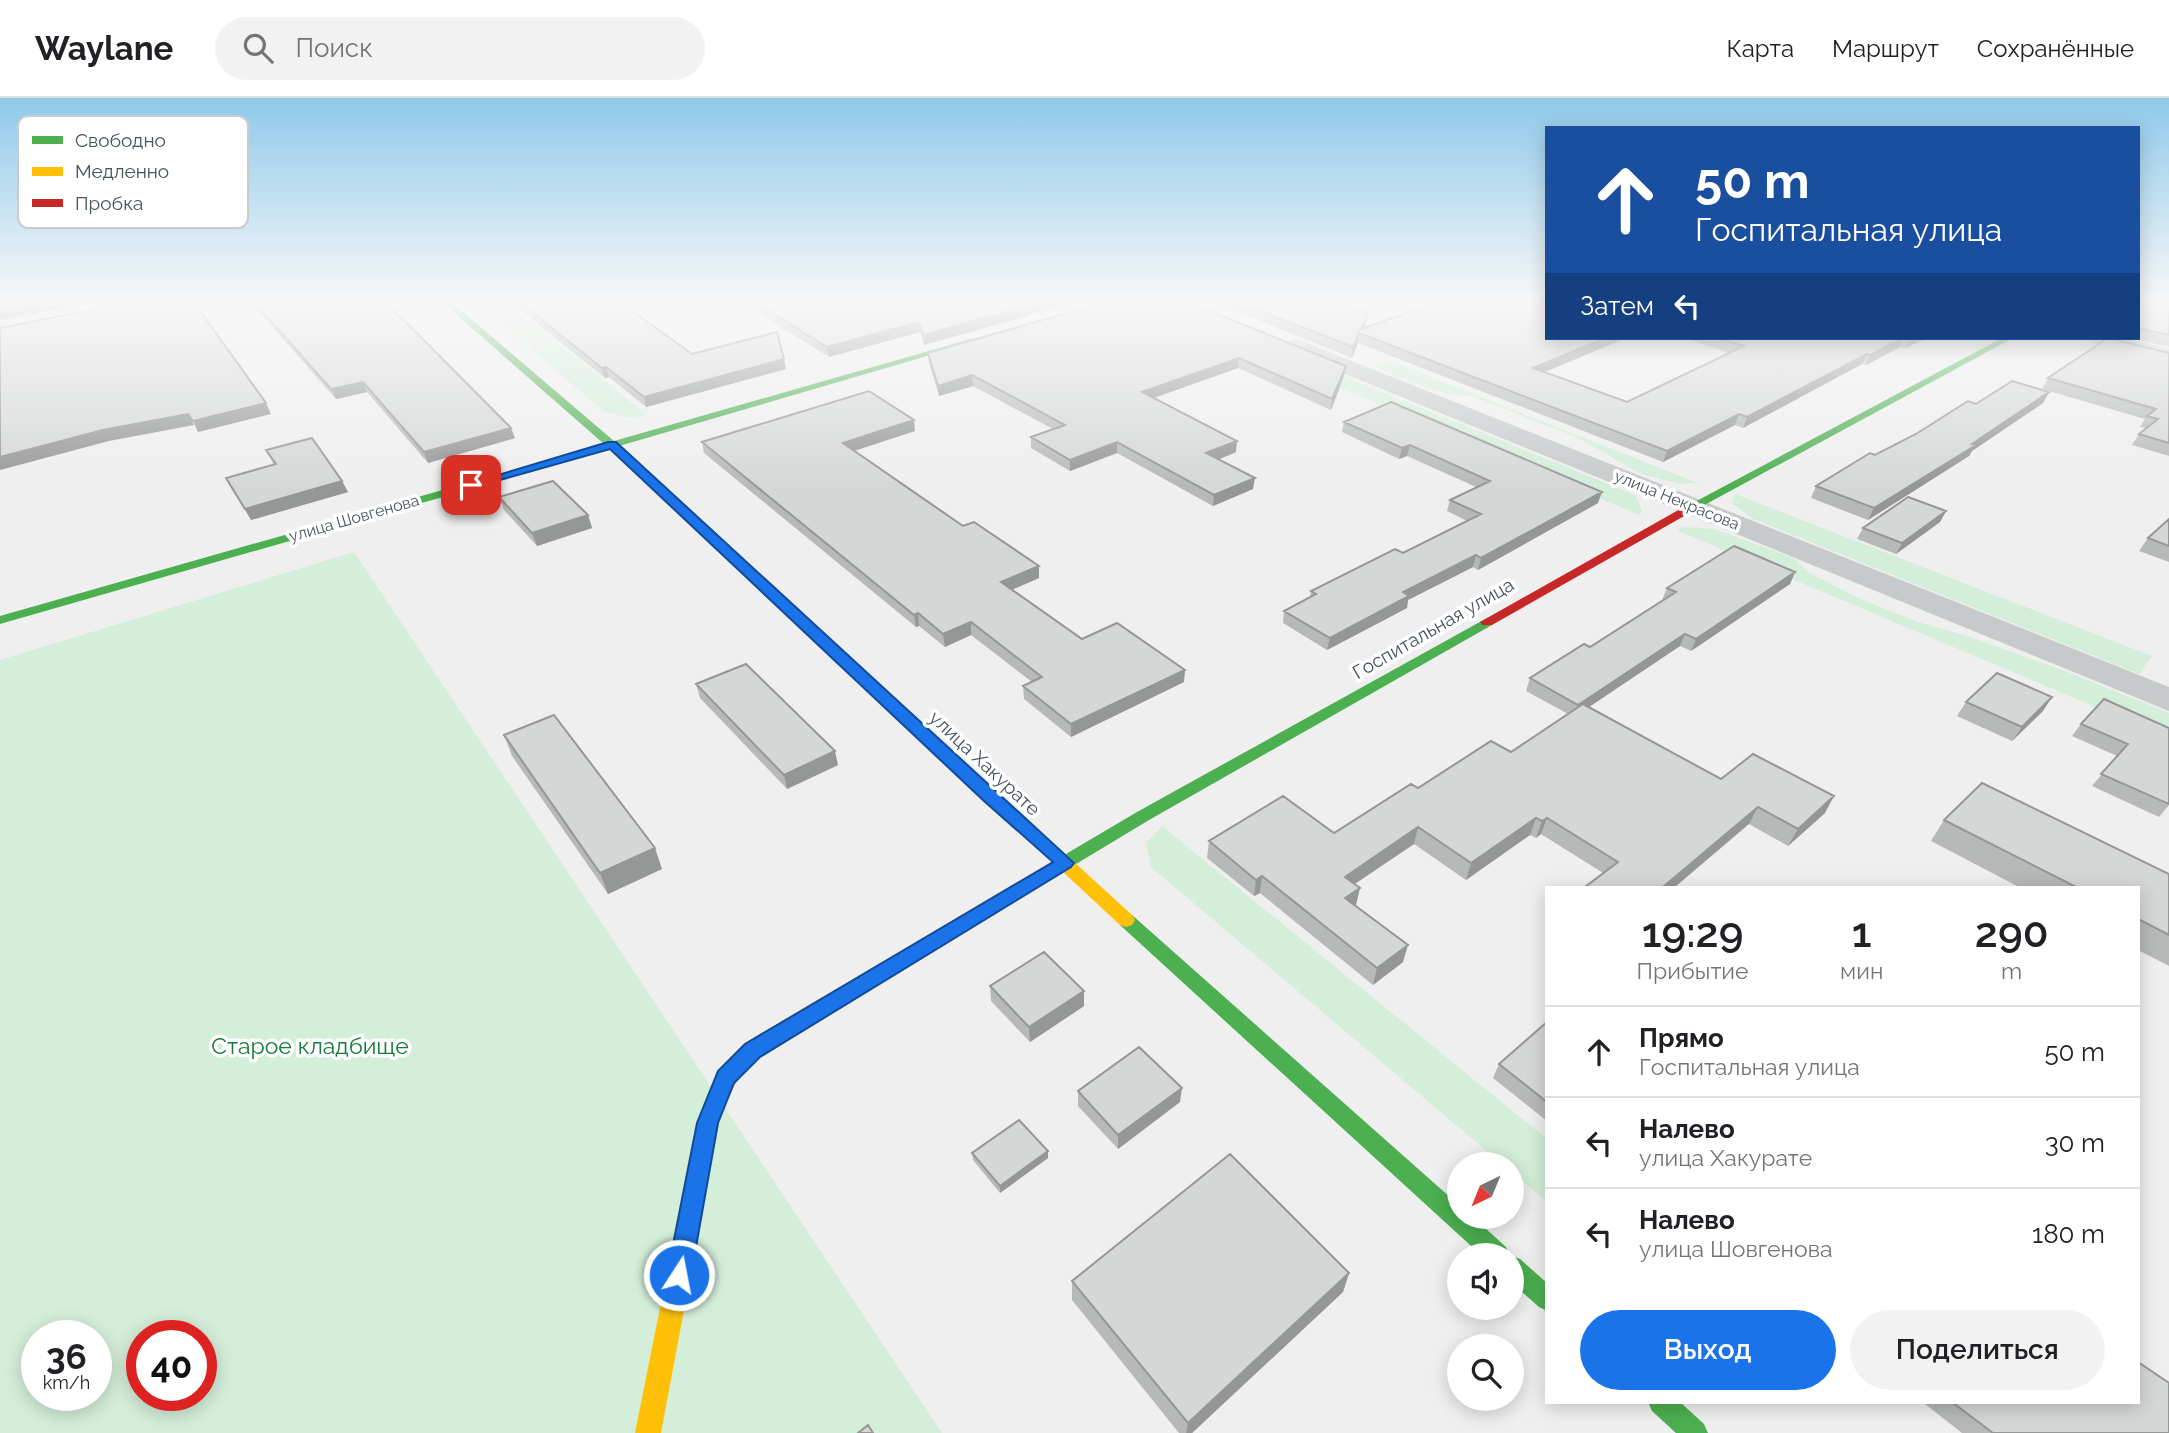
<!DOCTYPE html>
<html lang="ru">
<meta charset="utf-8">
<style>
body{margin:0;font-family:Raleway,sans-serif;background:#f2f2f2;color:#202124;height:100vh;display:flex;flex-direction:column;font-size:26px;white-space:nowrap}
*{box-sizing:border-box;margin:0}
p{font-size:23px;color:#757577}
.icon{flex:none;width:38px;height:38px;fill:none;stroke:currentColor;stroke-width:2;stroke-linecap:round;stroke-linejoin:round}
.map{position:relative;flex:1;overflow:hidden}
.panel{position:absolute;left:1545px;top:788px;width:595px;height:518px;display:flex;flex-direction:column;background:#fff;border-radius:0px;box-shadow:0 4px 18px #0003}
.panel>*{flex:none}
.guide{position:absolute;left:1545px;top:28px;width:595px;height:214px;border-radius:0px;box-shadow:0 4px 18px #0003;background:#1a4fa0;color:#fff;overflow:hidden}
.needle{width:46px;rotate:223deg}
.buttons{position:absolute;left:1447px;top:1054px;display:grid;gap:14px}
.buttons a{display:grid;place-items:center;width:77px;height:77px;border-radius:50%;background:#fff;box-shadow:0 4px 18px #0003;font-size:35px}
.speed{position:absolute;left:21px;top:1222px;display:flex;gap:14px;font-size:35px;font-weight:700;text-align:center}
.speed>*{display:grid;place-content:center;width:91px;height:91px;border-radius:50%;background:#fff;box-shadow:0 4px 18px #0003;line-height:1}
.speed small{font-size:18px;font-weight:400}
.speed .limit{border:10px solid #d22;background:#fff;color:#111}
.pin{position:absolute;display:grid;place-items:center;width:60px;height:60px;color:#fff;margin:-30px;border-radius:14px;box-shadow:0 4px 10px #0006}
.me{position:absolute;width:77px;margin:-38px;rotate:11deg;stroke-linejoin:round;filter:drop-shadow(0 0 5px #0008)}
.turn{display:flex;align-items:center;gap:24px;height:147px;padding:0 35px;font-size:32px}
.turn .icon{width:91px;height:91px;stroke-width:2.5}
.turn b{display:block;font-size:49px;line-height:60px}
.then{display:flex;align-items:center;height:66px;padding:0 35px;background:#0003;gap:14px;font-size:26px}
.eta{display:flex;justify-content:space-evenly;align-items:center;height:119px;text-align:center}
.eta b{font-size:42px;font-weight:600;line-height:49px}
.cta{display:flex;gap:14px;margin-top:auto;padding:14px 35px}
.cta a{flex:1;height:80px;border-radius:42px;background:#1a73e8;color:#fff;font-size:28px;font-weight:600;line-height:80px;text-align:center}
.cta a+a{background:#f2f2f2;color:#202124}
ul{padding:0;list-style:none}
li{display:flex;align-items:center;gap:21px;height:91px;padding:0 35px;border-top:2px solid #e0e0e0}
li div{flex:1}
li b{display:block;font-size:26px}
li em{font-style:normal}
header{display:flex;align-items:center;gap:42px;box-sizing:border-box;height:98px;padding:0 35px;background:#fff;border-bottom:2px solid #e0e0e0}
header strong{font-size:33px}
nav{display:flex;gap:38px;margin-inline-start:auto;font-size:24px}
.search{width:490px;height:63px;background:#f2f2f2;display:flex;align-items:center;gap:18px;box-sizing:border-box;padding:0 24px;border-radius:38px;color:#757577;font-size:26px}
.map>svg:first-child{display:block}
.green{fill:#d3eed9;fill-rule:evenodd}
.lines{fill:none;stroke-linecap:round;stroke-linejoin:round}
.street{fill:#c6cacb;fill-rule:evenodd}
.fast{fill:#4caf50;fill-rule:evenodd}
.slow{fill:#ffc107;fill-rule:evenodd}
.jam{fill:#c62828;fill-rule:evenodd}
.wall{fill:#b7b9b9}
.shaded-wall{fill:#959696}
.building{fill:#d5d7d7;stroke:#959696;stroke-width:2}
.route{fill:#1a73e8;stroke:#114b97;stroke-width:2}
.labels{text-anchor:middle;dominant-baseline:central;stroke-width:7;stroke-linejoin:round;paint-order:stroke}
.far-street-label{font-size:16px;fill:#46545b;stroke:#fff}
.street-label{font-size:19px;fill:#46545b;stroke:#fff}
.near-park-label{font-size:23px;fill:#177c39;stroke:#fff}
.key{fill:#fff;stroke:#c8ccce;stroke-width:2}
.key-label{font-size:19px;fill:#46545b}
</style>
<header>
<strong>Waylane</strong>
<div class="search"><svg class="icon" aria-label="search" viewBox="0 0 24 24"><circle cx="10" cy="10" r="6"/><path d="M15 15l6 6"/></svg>Поиск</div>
<nav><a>Карта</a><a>Маршрут</a><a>Сохранённые</a></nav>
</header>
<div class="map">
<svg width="2169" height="1335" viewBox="0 0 2169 1335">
<rect width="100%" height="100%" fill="#efefef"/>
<path class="green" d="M75 203H126L0 227V217Z
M474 203H505L647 317 630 320 605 314Z
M1143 206 1169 207 1635 397 1642 412 1639 417Z
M1388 262 1698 385 1681 386 1641 376 1578 340 1471 298 1451 297 1427 290 1372 268Z
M1735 396 2152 558 2139 576 1753 421 1732 405Z
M1683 429 1714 431 1761 448 1793 460 1809 475 1858 500 1918 524 1970 539 2065 573 2169 615V640L1676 432Z
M354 454 942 1335H0V562ZM37 1237H96V1297H37ZM142 1237H201V1297H142Z
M1162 728 1547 1041V1104L1512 1074V1066H1502L1151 769 1146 745Z"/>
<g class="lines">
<path class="street" d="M2089 240H2125L2169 251V265L2092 245Z
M1297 241 2169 589V613L1289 253 1286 248 1289 243Z"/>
<path class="fast" d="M441 203H450L614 343 974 240 982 242 619 348 784 499V505H774L610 351 0 526V518L604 346Z
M2002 240H2013L1686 417H1678L1676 414Z
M1487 520 1494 524 1492 527 1149 722 768 952 761 954 754 952 751 946 754 940 1137 714Z
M1126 815 1132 817 1460 1108V1118H1472L1506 1149 1510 1157H1481L1120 827 1117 822 1120 817Z
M1512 1158 1520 1161 1547 1185V1213L1539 1209 1512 1185Z
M1648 1304H1680L1704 1326 1708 1335H1676L1652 1313Z"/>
<path class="slow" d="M779 498 784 499 1132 817 1135 822 1132 827 1126 829 1120 827 774 505V499Z
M761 938 768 940 771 946C766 956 755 961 747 970 733 985 726 1005 719 1025L661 1335H635L697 1025C710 992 725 950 761 938Z"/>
<path class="jam" d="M1682 410 1686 411V417L1492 527H1482L1480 524Z"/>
</g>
<path class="wall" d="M249 203H382L515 340 428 365 367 294 336 301Z
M509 203H619L692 256 786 271 646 309 609 279 605 280Z
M740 203H1080L924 247 920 234 829 259Z
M1109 203 1346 268 1344 278 1331 312 1238 270 1154 300 1236 354 1218 361 1253 391 1213 408 1117 355 1070 373 1031 350V339L1053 331 973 288 939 298 929 265 928 255Z
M1210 203H1336L1368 215 1366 224 1364 230 1547 240H1626L1545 274 1627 304 1730 255 1684 240H1927L1905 250 1900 249 1866 267 1862 266 1743 330 1735 327 1663 364 1358 245 1352 260Z
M2169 203V249L2131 240H2138V212Z
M2169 255V358L2132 347 2139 336 2146 330 2140 329 2145 321 2042 291 2048 280Z
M2049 294 2043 305 1972 353 1969 358 1868 422 1811 400 1816 388 1976 306Z
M1344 324 1598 405 1478 472 1473 469 1408 502 1407 510 1327 552 1283 525 1284 513 1310 500 1311 493 1403 455 1467 423 1447 413 1450 402 1476 389 1407 358 1399 361 1342 334Z
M915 333 854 353 1039 480 1012 492 1082 541 1184 584 1071 639 1024 601 1023 588 1032 584 971 537 945 549 919 528 916 529 704 355 702 344Z
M266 352 342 383 348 394 251 422 226 380 274 367Z
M499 399 588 417 592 430 537 448 504 412Z
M1946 413 1940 424 1896 456 1857 441 1863 430Z
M2169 421V464L2139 453 2148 440Z
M1795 474 1790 486 1691 553 1680 548 1589 609 1721 681 1825 715 1788 748 1749 726 1603 775 1541 736 1536 740 1530 737 1466 782 1414 746 1355 786V807L1403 864 1373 887 1260 795 1254 798 1207 760 1209 743 1334 735 1418 690 1511 654 1568 616 1526 593 1530 580 1590 549 1663 502H1662L1667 490Z
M696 586 838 667 787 691 700 600Z
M1966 604 2043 613 2012 643 1957 618Z
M2081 626 2169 630V707L2159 719 2092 688 2117 658 2072 638Z
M504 637 662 771 608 796 512 658Z
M1944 722 2169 776V868L2138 852V789H2019L1931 743Z
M990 888 1084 908 1030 944 991 903Z
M1547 924V1023L1493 980 1499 966Z
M1078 993 1180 1004 1118 1051 1078 1008Z
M1048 1053V1060L1000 1095 973 1062 972 1055Z
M1349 1175 1343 1194 1192 1335H1179L1072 1202V1183Z
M1927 1304H2138L2169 1335H1962L1925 1306Z"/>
<path class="shaded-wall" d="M47 203H103L0 222V212Z
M1046 203H1080L924 247 923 237Z
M1368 215 1366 224 1361 236V231Z
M919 224 920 234 829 259 827 249Z
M1359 235 1358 245 1352 260 1353 249Z
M1605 240H1626L1530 280 1533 270Z
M1903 240H1904L1900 249 1866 267 1870 257Z
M1909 240H1927L1905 250Z
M1867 256 1862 266 1743 330 1747 319Z
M1239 260 1238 270 1142 304V294Z
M784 261 786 271 646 309 644 299Z
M1346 268 1344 278 1331 312 1332 301Z
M606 269 609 279 605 280 602 270Z
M972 277 973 288 939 298 938 288Z
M363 284 367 294 336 301 331 291Z
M2049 294 2043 305 1972 353 1969 358 1868 422 1874 410Z
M266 305 271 316 198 334 193 323Z
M188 316 194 327 109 343 0 372V359L103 332Z
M1739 316 1735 327 1663 364 1667 353Z
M914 322 915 333 844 356 843 345Z
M511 330 515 340 428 365 424 354Z
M1237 343 1236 354 1206 367V355Z
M1117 344V355L1070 373V362Z
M1410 347 1407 358 1399 361 1402 350Z
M1255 380 1253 391 1213 408 1214 397Z
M342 383 348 394 251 422 245 411Z
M1602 394 1598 405 1478 472 1481 460Z
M1946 413 1940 424 1896 456 1902 445Z
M588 417 592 430 537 448 532 435Z
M1476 457 1473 469 1408 502 1407 510 1327 552 1330 540 1403 494Z
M1039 468V480L1002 496 1001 484Z
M1795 474 1790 486 1691 553 1696 541Z
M918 515 919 528 916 529 914 517Z
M971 524V537L945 549 943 536Z
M1685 536 1680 548 1574 619 1578 607Z
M1185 572 1184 584 1071 639V626Z
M2052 599 2043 613 2012 643 2022 629Z
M835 653 838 667 787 691 784 677Z
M1834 698 1825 715 1788 748 1798 731Z
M1758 709 1749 726 1675 789H1663Z
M1536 720 1530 737 1466 782 1471 765Z
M1547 720 1541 736 1536 740 1542 723Z
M1418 729 1414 746 1341 795 1345 779Z
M655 750 662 771 608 796 600 775Z
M1262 778 1260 795 1254 798 1256 782Z
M1360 790 1356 807 1342 817 1345 800Z
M1408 847 1403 864 1373 887 1377 870Z
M1084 893V908L1030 944 1029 929Z
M1182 990 1180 1004 1118 1051V1037Z
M1048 1053V1060L1000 1095V1088Z
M1349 1175 1343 1194 1192 1335H1186L1188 1325Z"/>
<path class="building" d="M0 203H47L0 212Z
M135 203H193L266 305 193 323 188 316 103 332 0 359V230Z
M253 203H382L406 224 511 330 424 354 363 284 331 291Z
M518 203H619L692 256 777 234 784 261 644 299 606 269 602 270Z
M753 203H1046L923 237 919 224 827 249Z
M1109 203H1185L1346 268 1332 301 1239 260 1142 294 1237 343 1206 355 1255 380 1214 397 1117 344 1070 362 1031 339 1065 327 972 277 938 288 928 255Z
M1235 203H1336L1368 215 1361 231 1441 203H1547V240H1605L1533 270 1627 304 1744 248 1718 240H1903L1870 257 1867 256 1747 319 1739 316 1667 353 1359 235 1353 249Z
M2152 203H2169V237L2138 230V212Z
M2108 240 2169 255V345L2139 336 2158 321 2147 318 2156 311 2048 280Z
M2012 283 2049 294 1972 346 1976 347 1874 410 1816 388 1870 355 1875 357 1916 336 1968 303 1976 306Z
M869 293 914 322 843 345 963 428 974 424 1039 468 1001 484 1082 541 1117 525 1185 572 1071 626 1023 588 1042 579 971 524 943 536 918 515 914 517 702 344Z
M1391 304 1602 394 1481 460 1476 457 1403 494 1409 498 1330 540 1284 513 1316 496 1311 493 1395 451 1403 455 1481 416 1450 402 1490 383 1410 347 1402 350 1344 324Z
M312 340 342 383 245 411 226 380 276 366 266 352Z
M553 383 588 417 532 435 499 399Z
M1908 399 1946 413 1902 445 1863 430Z
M2169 421V448L2148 440Z
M1734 448 1795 474 1696 541 1685 536 1578 607 1530 580 1584 546 1590 549 1676 494 1667 490Z
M746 566 835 653 784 677 696 586Z
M1997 575 2052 599 2022 629 1966 604Z
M2104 601 2169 630V706L2101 676 2128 646 2081 626Z
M1583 606 1721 681 1753 656 1834 698 1798 731 1758 709 1663 789H1585L1618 764 1547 720 1542 723 1536 720 1471 765 1418 729 1345 779 1360 790 1345 800 1408 847 1377 870 1262 778 1256 782 1209 743 1283 698 1334 735 1411 686 1418 690 1491 643 1511 654Z
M554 617 655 750 600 775 504 637Z
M1982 685 2169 776V837L2138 821V789H2076L1944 722Z
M1044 854 1084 893 1029 929 990 888Z
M1547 924V1004L1499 966Z
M1139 949 1182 990 1118 1037 1078 993Z
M1019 1022 1048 1053 1000 1088 972 1055Z
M1230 1056 1349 1175 1188 1325 1072 1183Z
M2138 1264 2169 1285V1335H1993L1952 1304H2138Z
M868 1327 873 1335H858Z"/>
<linearGradient id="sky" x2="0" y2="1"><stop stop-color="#8ec9ea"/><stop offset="0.52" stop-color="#f8f8f8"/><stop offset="1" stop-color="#f8f8f8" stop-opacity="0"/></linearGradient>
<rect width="2169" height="390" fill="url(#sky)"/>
<path class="route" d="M608 344H616L1074 765 1071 769 760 959 734 985 718 1025 691 1177 687 1185 679 1188 670 1185 667 1177 697 1025 718 973 745 946 1053 764 984 703 610 351 475 389 465 387Z"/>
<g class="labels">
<g class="far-street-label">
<text transform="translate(1677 402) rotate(22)">улица Некрасова</text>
<text transform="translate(354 420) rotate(-16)">улица Шовгенова</text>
</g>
<g class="street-label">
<text transform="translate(1433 530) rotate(-30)">Госпитальная улица</text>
<text transform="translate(985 665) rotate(43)">улица Хакурате</text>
</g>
<g class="near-park-label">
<text x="310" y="947">Старое кладбище</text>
</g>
</g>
<rect x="18" y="18" width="230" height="112" rx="10" class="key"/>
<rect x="32" y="38" width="31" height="8" fill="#4caf50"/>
<rect x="32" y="69" width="31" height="9" fill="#ffc107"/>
<rect x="32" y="101" width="31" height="8" fill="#c62828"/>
<g class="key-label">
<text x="75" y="49">Свободно</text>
<text x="75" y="80">Медленно</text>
<text x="75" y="112">Пробка</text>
</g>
</svg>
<div class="buttons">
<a><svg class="needle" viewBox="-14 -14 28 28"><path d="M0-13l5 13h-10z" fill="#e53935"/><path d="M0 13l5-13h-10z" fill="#757577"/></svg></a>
<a><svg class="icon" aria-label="sound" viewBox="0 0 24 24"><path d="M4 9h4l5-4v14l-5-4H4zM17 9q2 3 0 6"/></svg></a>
<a><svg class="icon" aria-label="search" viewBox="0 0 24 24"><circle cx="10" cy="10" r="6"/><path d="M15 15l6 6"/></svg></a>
</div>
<div class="speed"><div>36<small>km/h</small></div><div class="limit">40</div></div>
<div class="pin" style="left:471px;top:387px;background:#d93025"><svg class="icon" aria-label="arrive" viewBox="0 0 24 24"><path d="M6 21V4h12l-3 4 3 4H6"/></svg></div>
<svg class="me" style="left:679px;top:1177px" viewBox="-20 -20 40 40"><circle r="17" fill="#1a73e8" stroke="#fff" stroke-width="3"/><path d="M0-11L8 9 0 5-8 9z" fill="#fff"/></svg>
<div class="guide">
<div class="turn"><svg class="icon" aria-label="ahead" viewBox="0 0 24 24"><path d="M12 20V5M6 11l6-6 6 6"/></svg><div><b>50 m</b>Госпитальная улица</div></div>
<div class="then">Затем<svg class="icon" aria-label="left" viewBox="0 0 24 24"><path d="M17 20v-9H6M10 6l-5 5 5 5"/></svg></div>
</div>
<section class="panel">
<div class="eta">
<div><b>19:29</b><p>Прибытие</p></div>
<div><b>1</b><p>мин</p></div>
<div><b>290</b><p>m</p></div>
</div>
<ul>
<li><svg class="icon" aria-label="ahead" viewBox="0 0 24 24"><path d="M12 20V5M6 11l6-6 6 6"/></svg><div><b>Прямо</b><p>Госпитальная улица</p></div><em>50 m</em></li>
<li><svg class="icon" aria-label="left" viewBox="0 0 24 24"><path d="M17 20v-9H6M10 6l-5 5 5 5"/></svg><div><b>Налево</b><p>улица Хакурате</p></div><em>30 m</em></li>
<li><svg class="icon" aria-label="left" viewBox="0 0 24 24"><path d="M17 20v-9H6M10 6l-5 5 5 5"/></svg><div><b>Налево</b><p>улица Шовгенова</p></div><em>180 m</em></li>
</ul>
<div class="cta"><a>Выход</a><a>Поделиться</a></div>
</section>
</div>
